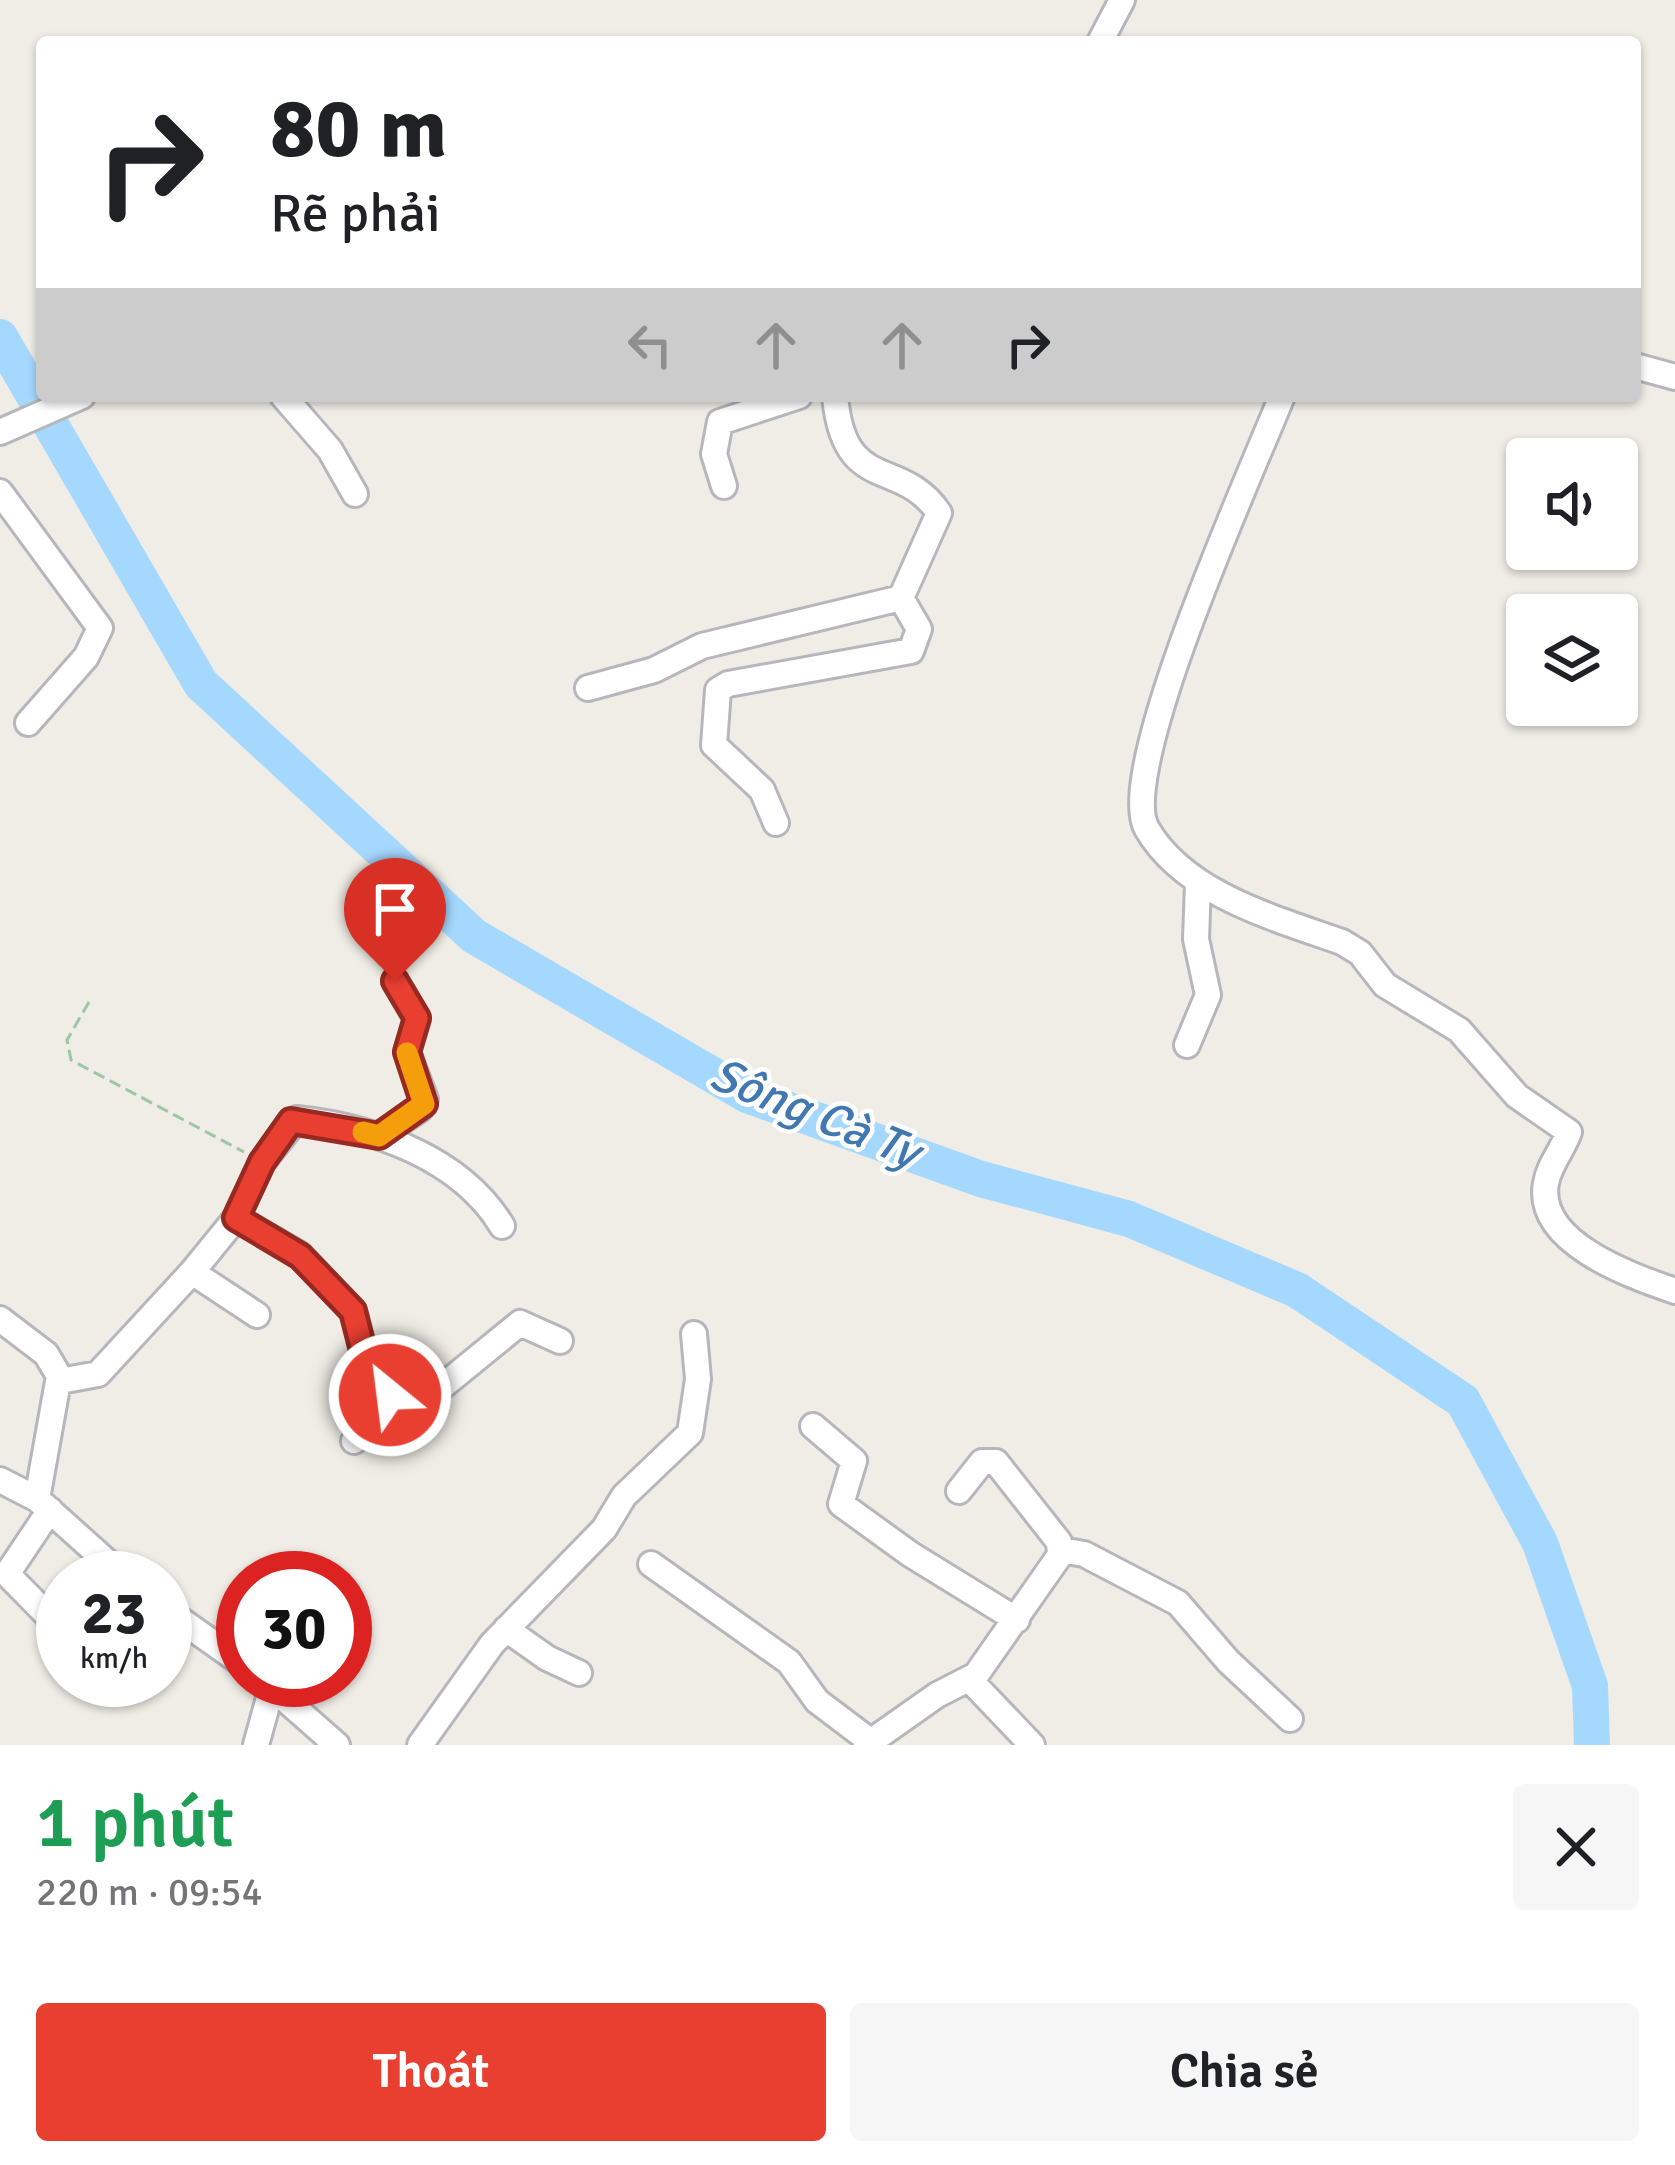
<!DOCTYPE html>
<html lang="vi">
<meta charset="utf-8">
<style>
body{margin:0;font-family:Signika,sans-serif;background:#f6f6f6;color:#202124;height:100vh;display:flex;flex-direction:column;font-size:45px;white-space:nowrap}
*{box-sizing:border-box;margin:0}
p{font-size:39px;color:#757577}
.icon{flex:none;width:66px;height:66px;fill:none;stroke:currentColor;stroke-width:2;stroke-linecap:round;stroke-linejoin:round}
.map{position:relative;height:1745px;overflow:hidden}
.details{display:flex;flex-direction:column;background:#fff;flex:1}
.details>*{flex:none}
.hud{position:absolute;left:36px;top:36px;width:1605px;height:366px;border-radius:12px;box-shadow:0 3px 9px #0004;background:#fff;color:#202124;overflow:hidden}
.controls{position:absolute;left:1506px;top:438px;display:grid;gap:24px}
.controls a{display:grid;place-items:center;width:132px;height:132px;border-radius:12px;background:#fff;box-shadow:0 3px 9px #0004;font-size:60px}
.speed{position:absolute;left:36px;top:1551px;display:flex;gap:24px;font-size:60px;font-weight:700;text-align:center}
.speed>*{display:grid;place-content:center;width:156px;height:156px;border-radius:50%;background:#fff;box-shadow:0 3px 9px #0004;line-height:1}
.speed small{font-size:30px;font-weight:400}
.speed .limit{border:18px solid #d22;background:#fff;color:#111}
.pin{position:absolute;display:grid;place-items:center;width:102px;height:102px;color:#fff;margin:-123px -51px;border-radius:50% 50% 50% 0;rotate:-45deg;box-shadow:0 0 12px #0007}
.pin .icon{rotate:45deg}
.me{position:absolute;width:132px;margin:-66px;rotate:331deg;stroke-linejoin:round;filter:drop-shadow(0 0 9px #0008)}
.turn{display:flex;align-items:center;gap:42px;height:252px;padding:0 36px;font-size:54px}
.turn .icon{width:156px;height:156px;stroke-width:2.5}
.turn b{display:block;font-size:84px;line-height:102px}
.lanes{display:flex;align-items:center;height:114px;padding:0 36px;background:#0003;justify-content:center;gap:60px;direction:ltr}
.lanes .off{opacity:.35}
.round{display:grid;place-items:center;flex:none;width:126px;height:126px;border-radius:12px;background:#f6f6f6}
.overview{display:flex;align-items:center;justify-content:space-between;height:204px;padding:0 36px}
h1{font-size:72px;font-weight:600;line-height:90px;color:#1e9e55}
.action{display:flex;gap:24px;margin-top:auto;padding:24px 36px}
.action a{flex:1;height:138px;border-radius:12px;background:#e93f31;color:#fff;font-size:48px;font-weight:600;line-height:138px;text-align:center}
.action a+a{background:#f6f6f6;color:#202124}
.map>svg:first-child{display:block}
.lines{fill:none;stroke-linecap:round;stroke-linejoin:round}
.river{stroke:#a5d8ff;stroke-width:36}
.minor-casing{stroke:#b5b7bc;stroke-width:30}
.path{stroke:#9bc7a7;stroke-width:3;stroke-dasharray:12 6;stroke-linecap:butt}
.minor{stroke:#fff;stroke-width:24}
.route-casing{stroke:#972920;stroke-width:30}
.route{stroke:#e93f31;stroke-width:21}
.slow{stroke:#f59e0b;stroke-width:21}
.labels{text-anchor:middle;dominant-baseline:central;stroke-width:9;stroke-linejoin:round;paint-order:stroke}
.water-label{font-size:48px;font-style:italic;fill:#4178b2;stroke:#fff}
</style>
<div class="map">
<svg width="1675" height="1745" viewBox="0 0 1675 1745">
<rect width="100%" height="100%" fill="#efede5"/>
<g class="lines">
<path class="river" d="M0 337 201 684 474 936 747 1095 981 1179 1129 1219 1297 1290 1463 1401 1540 1543 1590 1686 1592 1745"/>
<defs>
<path id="minor" d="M1100 42 1122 0
M1635 366 1675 377
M283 396 330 450 355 494
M1282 396C1254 467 1114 773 1147 829 1185 894 1274 918 1342 942L1360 953 1385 985 1459 1030 1517 1096 1569 1132C1563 1149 1549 1165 1546 1183 1535 1243 1632 1276 1675 1291
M0 432 82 396
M724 486 714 454 720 422 799 396
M0 492 100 628 86 657 28 723
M588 688 654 670 702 646 901 598 939 513C901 456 844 496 835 396
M776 823 762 790 714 745 718 690 728 684 911 651 919 629 901 598
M1187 1045 1208 995 1196 939 1198 883
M379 1136 420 1109 425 1099 407 1052 417 1019 395 981
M236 1218 300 1255 353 1311 365 1358 390 1395 354 1441
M192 1272 257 1315
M0 1319 46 1354 59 1376 37 1499 125 1578
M60 1381 98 1374 192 1272 236 1218 262 1162 297 1119C373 1127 461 1158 502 1226
M390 1395 411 1412 520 1323 560 1341
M813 1426 854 1461 841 1504 910 1554 1017 1620
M0 1480 37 1499
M50 1510 7 1574 63 1631
M1061 1550 1084 1554 1178 1603 1228 1661 1290 1719
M651 1564 789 1662 817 1701 870 1741
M165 1609 243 1664
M506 1629 547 1658 579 1673
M263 1680 337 1745
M970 1680 1032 1745
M256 1745 272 1687
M420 1745 492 1644 604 1529 624 1496 690 1433 698 1379 694 1334
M866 1745 937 1695 976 1675 1060 1555 1059 1542 996 1462H982L959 1491"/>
</defs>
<use href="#minor" class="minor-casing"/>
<path class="path" d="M89 1002 67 1040 71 1060 244 1152"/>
<use href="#minor" class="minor"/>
</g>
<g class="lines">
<defs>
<path id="route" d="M390 1395 365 1358 353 1311 300 1256 236 1218 262 1162 291 1121 379 1136 424 1104 407 1052 417 1018 395 981"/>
</defs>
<use href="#route" class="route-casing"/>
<use href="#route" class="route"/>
<path class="slow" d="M363 1132 379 1136 424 1104 407 1053"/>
</g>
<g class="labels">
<g class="water-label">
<text transform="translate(815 1113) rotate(22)">Sông Cà Ty</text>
</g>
</g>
</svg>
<div class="controls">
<a><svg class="icon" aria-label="sound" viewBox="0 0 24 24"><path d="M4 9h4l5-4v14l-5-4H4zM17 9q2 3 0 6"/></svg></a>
<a><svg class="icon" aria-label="layers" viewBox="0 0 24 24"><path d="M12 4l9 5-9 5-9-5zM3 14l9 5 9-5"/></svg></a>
</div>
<div class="speed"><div>23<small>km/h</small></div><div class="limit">30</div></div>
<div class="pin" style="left:395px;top:981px;background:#d93025"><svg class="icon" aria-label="arrive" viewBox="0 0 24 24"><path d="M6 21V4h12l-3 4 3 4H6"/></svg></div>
<svg class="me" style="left:390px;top:1395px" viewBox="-20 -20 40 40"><circle r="17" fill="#e93f31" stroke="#fff" stroke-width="3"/><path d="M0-11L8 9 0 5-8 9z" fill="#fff"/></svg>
<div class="hud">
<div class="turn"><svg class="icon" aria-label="right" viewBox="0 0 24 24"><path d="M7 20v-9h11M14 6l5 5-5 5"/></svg><div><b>80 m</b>Rẽ phải</div></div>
<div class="lanes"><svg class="icon off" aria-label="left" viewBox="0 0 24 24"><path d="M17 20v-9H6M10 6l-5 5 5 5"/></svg><svg class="icon off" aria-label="ahead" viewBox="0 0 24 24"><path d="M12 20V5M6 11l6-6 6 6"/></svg><svg class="icon off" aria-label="ahead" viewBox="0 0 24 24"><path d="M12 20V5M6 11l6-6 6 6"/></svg><svg class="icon" aria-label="right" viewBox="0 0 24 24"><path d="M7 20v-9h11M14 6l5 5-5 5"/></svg></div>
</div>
</div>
<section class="details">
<div class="overview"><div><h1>1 phút</h1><p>220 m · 09:54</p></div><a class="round"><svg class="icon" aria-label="close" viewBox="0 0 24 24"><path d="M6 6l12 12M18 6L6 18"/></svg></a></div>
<div class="action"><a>Thoát</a><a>Chia sẻ</a></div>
</section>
